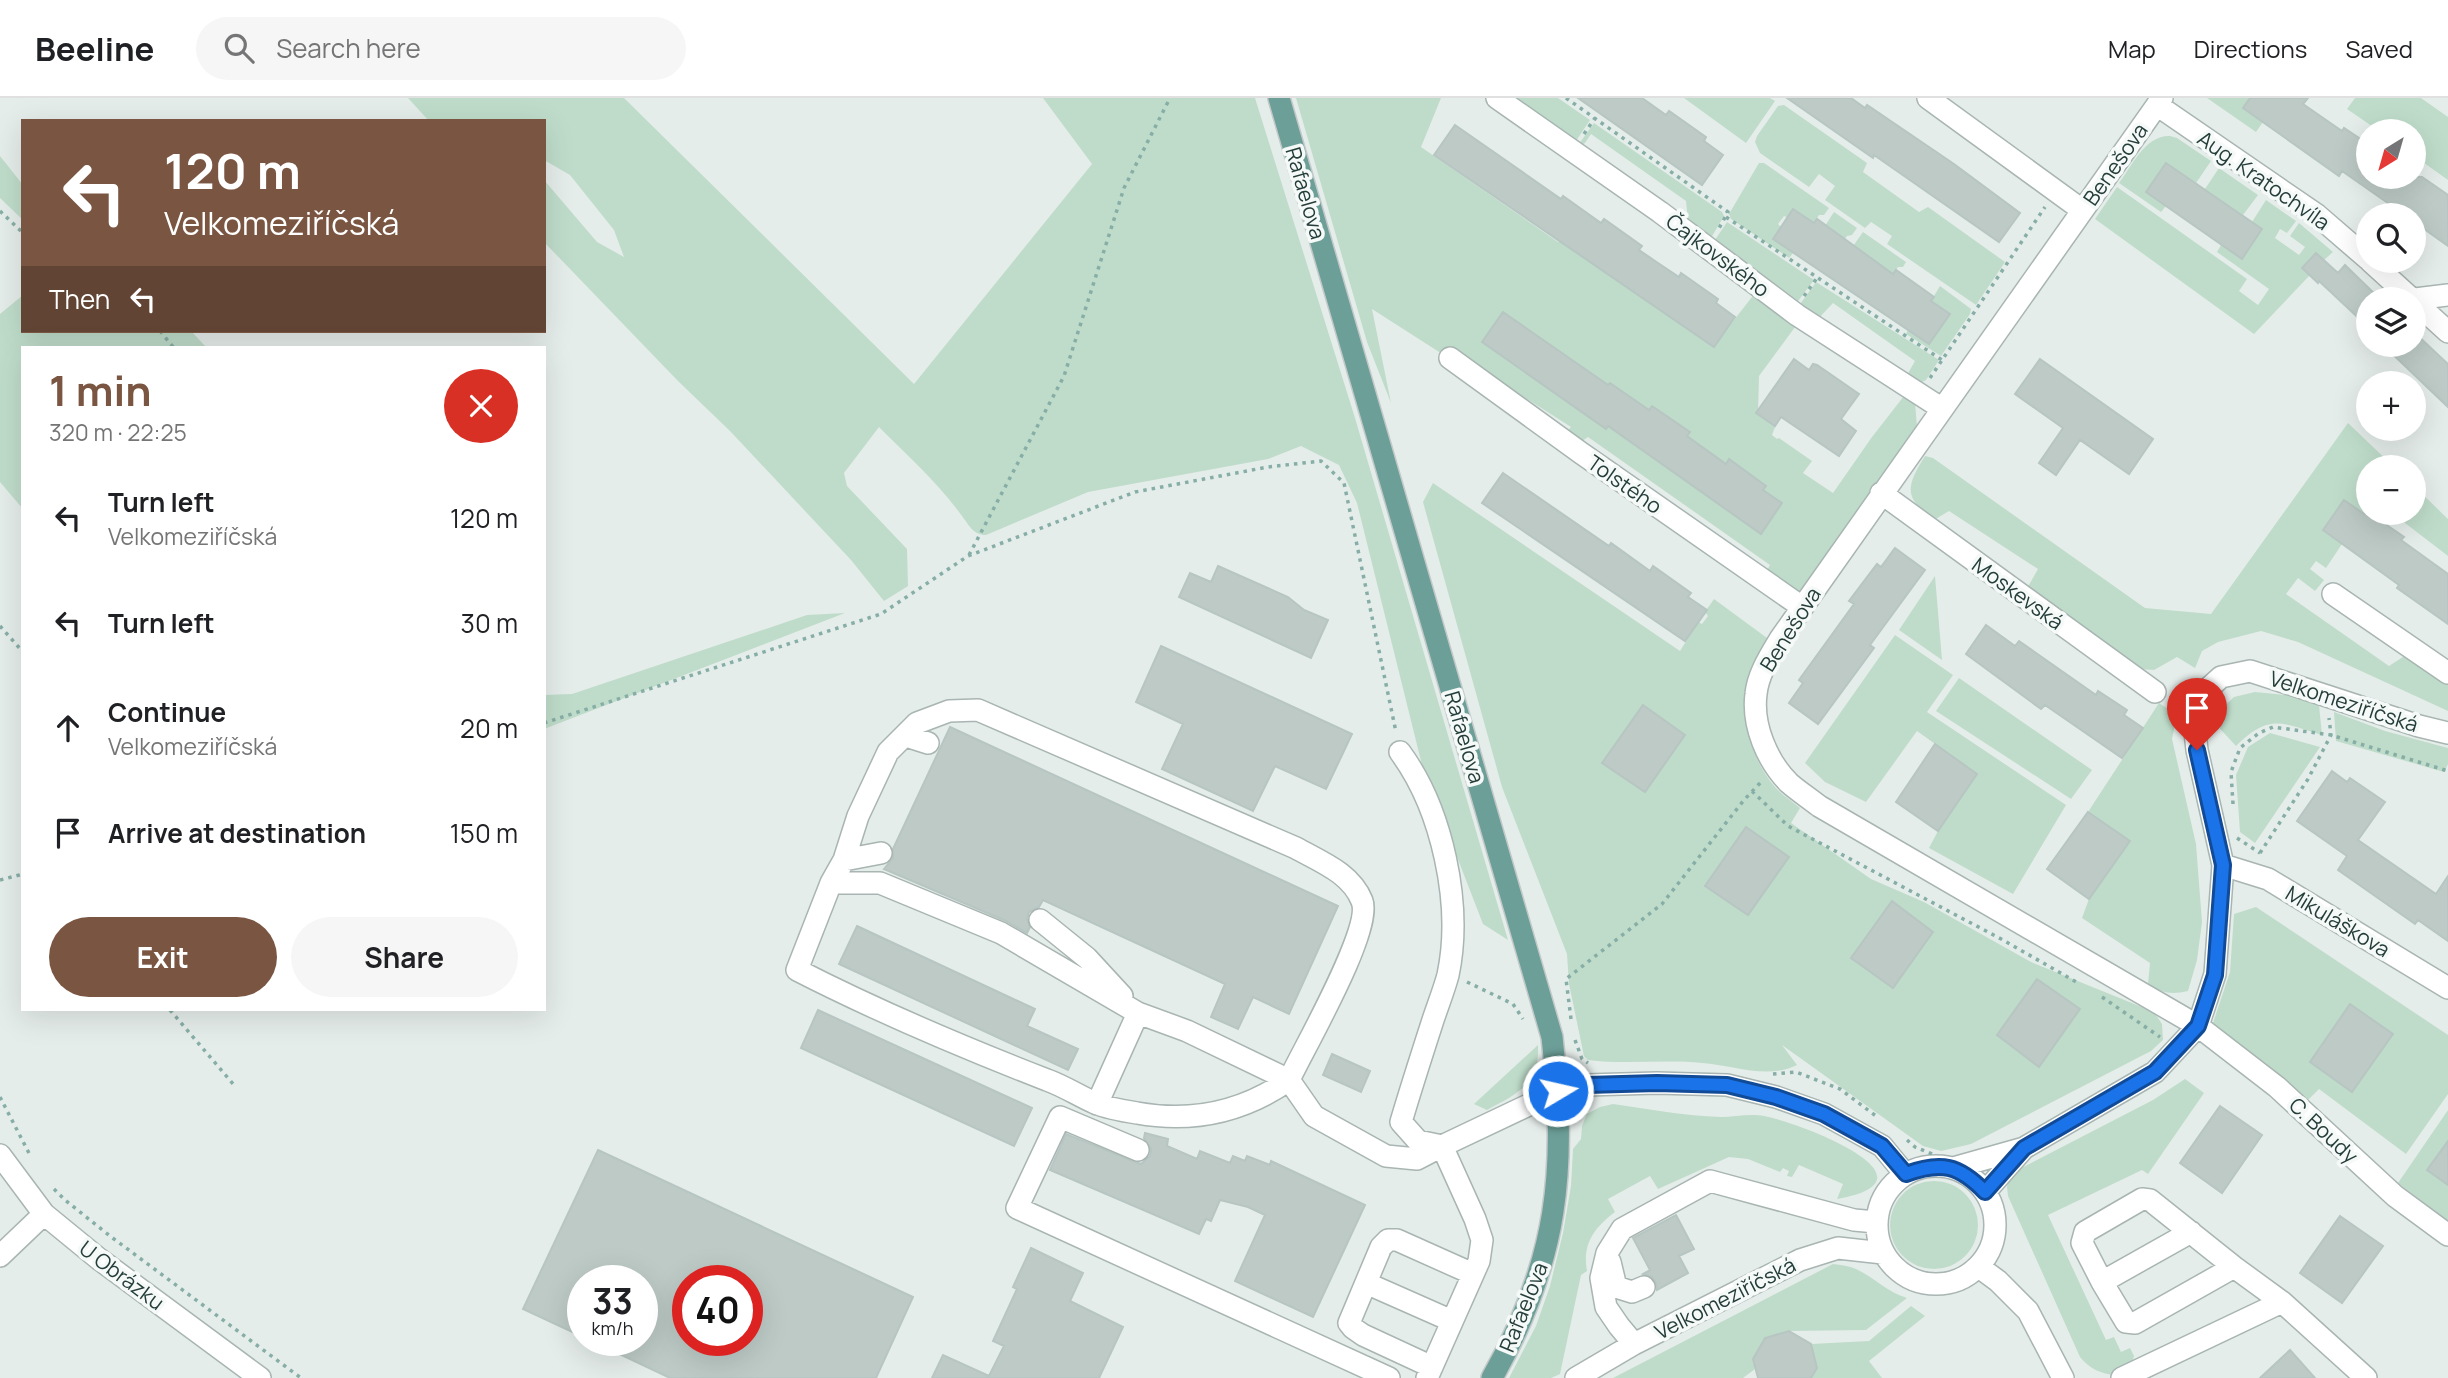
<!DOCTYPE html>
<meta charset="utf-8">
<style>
body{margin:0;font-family:Manrope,sans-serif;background:#f6f6f6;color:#202124;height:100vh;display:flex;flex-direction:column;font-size:26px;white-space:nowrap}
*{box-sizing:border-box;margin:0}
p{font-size:23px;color:#757577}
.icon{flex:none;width:38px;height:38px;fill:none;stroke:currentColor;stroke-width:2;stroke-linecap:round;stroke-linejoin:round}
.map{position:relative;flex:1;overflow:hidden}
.sheet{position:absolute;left:21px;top:248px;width:525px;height:665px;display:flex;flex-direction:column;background:#fff;border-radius:0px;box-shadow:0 7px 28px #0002}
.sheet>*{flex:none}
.guide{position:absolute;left:21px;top:21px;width:525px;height:214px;border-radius:0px;box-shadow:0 7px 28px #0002;background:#7a5642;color:#fff;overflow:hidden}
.needle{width:46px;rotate:217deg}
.tools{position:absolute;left:2356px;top:21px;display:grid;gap:14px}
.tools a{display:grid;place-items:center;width:70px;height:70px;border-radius:50%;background:#fff;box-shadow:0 7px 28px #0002;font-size:35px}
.speed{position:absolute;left:567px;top:1167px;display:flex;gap:14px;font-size:35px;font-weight:700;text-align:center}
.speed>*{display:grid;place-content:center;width:91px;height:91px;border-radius:50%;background:#fff;box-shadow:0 7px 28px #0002;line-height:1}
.speed small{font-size:18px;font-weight:400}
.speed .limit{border:10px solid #d22;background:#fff;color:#111}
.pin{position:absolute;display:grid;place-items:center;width:60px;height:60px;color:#fff;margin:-72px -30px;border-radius:50% 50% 50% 0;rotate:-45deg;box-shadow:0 0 7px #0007}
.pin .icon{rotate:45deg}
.me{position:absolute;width:77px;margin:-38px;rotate:81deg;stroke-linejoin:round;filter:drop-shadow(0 0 5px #0008)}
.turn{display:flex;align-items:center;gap:24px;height:147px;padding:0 28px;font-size:32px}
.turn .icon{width:91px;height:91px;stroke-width:2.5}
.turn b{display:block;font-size:49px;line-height:60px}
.then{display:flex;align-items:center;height:66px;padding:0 28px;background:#0003;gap:14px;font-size:26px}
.round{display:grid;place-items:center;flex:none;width:74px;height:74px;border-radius:37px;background:#f6f6f6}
.summary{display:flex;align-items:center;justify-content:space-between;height:119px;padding:0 28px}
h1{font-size:42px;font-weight:700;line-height:52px;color:#7a5642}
.action{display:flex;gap:14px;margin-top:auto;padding:14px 28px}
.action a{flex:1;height:80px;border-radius:42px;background:#7a5642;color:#fff;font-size:28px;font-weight:700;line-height:80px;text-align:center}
.action a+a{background:#f6f6f6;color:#202124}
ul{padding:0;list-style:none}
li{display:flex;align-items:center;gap:21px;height:105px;padding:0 28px}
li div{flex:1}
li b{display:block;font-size:26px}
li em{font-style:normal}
header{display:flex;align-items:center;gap:42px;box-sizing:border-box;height:98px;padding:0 35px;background:#fff;border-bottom:2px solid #e0e0e0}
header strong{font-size:33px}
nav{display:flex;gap:38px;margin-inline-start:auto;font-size:24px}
.search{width:490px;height:63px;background:#f6f6f6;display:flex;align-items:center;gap:18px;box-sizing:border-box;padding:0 24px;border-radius:38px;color:#757577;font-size:26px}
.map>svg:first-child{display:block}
.green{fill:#bfdcca}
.building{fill:#bdcac6;stroke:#b7c6c2;stroke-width:2;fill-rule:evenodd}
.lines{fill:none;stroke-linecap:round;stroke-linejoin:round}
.minor-casing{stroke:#a8b5b2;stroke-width:24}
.major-casing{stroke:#c2c9c8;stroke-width:24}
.path{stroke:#87aea6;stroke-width:3.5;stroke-dasharray:3.5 5;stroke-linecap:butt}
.minor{stroke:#fff;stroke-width:21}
.major{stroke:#6c9f98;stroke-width:21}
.route-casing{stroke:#114b97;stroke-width:18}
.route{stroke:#1a73e8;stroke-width:12}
.labels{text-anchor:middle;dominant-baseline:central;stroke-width:7;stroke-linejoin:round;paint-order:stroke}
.street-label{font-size:21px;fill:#253e3a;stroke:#f5f9f8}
</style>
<header>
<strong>Beeline</strong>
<div class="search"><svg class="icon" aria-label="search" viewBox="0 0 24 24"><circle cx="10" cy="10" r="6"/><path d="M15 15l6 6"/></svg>Search here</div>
<nav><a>Map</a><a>Directions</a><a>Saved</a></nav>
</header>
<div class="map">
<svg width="2448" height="1280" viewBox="0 0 2448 1280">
<rect width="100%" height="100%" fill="#e5edea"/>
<path class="green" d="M408 0H624L914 286 1092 66 1043 0H1255L1355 320 1508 842 1483 826 1423 671 1357 405 1339 367 1301 348 1268 361 1088 394 986 437C973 437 969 427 962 418 938 385 908 358 879 329L844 375 847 388 907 451 908 488 884 503 851 462 730 333 678 283 544 144V82L597 144 624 159 614 132 570 77 544 62V23H429Z
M1296 0H1441L1421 49 1558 144 1561 142 1714 248 1755 195 1798 225 1759 278 1758 316 1775 329 1772 337 1777 341 1779 340 1812 363 1803 375 1833 395 1872 339 1904 298 1915 305 1917 329 1802 492 1794 497 1758 488 1770 467 1588 339 1566 354 1556 347 1571 329 1496 281 1461 268 1372 211 1391 305 1367 244Z
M1515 0H1558L1590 22 1572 49Z
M1684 0H1770L1775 3 1746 45Z
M2207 0H2250L2263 24 2256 34Z
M2355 0H2421L2448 19V82L2413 57V33H2379L2347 11Z
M1784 7 1867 65 1863 74 1919 114 1928 109 2005 164 1976 207 1887 146 1892 138 1871 124 1865 130 1825 102 1835 88 1819 76 1809 89 1760 55 1755 44 1757 38 1778 8Z
M1594 25 1722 114 1724 118 1708 145 1689 132 1686 103 1591 36 1585 45 1576 50Z
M2170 38 2177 40 2211 63 2196 85 2166 65 2146 94 2166 108 2161 114 2119 85C2132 68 2145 37 2170 38Z
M0 58 23 87V122L0 100Z
M1759 65H1764L1829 110 1824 117H1819L1814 125 1794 111 1788 120 1784 118 1778 126 1781 129 1773 141 1793 155 1789 160 1731 121 1729 116Z
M2219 70 2258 97 2243 117 2205 91Z
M2117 89 2247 181 2239 193 2258 207 2269 191 2217 154 2221 147 2242 161 2262 132 2252 124 2266 102 2296 123 2287 135 2280 131 2275 140 2299 157 2305 149 2290 138 2299 125 2333 154 2324 162 2316 155 2310 177 2254 236 2095 121Z
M1834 114 1857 130 1852 137 1847 138 1842 145 1823 131Z
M1727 124 1814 182 1795 207 1711 148Z
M1863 134 1906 164 1903 169H1898L1893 176 1851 151Z
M1816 184 1939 262 1926 282 1920 285 1907 277 1915 263 1833 205 1819 220 1798 209Z
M1940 188 1971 211 1970 216 1941 258 1906 236 1908 232 1929 246 1949 216 1931 203Z
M23 197V233H191L207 250H23V411L0 384V216Z
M2348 325 2394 369H2368V410L2364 416 2344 402 2323 432 2342 446 2326 470 2316 463 2310 471 2324 482 2315 493 2298 480 2286 496 2389 568 2409 555 2448 582V613L2298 544 2261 533 2218 544 2202 553 2195 570 2177 559 2154 572 2139 571 2025 494 2038 471 1949 413 1934 422C1903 399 1906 389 1925 358L1933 360 2145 510 2211 516Z
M1433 385 1680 553 1698 524 1702 526 1708 518 1705 514 1714 501 1767 540C1745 589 1737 645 1775 689 1782 697 1792 703 1800 710L1791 725 1871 781 1924 804 2031 864 2154 914 2162 926 2163 942 2151 953 1971 1046 1941 1053 1923 1048 1782 947 1797 967C1767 982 1733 967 1702 965 1664 961 1625 967 1588 962L1584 958 1569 886 1567 856 1502 689 1423 404Z
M2413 387 2448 421V458L2392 415H2413Z
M1935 478 1942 562 1899 532Z
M845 515 544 631V597L572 596 807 517Z
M1895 537 1953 577 1927 614 2066 707 2013 796 1929 750 1938 733 1977 676 1917 633 1866 704 1825 684 1805 665Z
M1959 580 2092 672 2071 701 1936 613Z
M2255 594 2297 598 2319 607 2322 637C2281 624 2269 616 2236 648L2211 621 2234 599Z
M2159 605 2177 617 2172 641 2196 746 2202 824 2197 862 2188 893C2171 897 2162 895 2148 886L2150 865 2082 820 2089 801 2130 744 2088 714Z
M2334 614 2385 633 2448 650V666L2444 674 2336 643Z
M2270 635 2320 649 2255 745 2240 734 2236 677 2248 649Z
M2256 809 2448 937V996L2406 1056 2319 991 2307 1003 2212 928 2230 874 2234 816Z
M1538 947C1540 986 1517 996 1487 1012L1474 1006Z
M2185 981 2204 995 2148 1076 2142 1072 2048 1117 2106 1242 2114 1239 2121 1254 2130 1250 2134 1258 2132 1265 2116 1277C2101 1276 2090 1271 2080 1259L2008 1098 2007 1089 2010 1076 2153 1002Z
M1613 1006C1649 1011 1684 1018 1721 1019 1734 1019 1750 1015 1764 1018 1798 1024 1948 1081 1837 1101L1843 1086 1799 1067 1792 1079 1787 1078 1789 1073 1783 1070 1780 1074 1748 1061 1729 1059 1658 1091 1650 1078 1608 1101 1615 1114C1594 1130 1582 1146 1587 1173L1581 1177 1560 1276 1551 1280H1509L1536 1228 1550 1188 1563 1135 1571 1088 1573 1051 1581 1041 1582 1028 1587 1016 1600 1009Z
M2448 1012V1123L2398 1085Z
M1890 1127a44 44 0 1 1 88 0a44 44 0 1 1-88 0Z
M1833 1166C1841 1167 1849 1168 1856 1171 1875 1180 1887 1194 1907 1200L1866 1232 1789 1233 1765 1240 1753 1261 1755 1271 1743 1280H1613Z
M1911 1208 1925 1218 1869 1263 1882 1280H1811L1817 1269 1811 1246 1869 1243Z"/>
<path class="building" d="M1578 0H1642L1666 17 1669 13 1706 39 1704 43 1723 57 1702 87Z
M1787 0H1851L1865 10 1867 7 1954 66 2020 115 1999 144 1874 57 1873 60Z
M2250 0H2308L2303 6 2342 33 2344 30 2368 46V79H2422L2448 97V148L2413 123V117H2405L2342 73 2339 78 2243 10Z
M1455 27 1561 101 1563 98 1601 125 1604 121 1642 148 1639 152 1658 165 1679 179 1681 175 1718 201 1716 205 1735 219 1714 249 1434 57Z
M2166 65 2262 131 2242 161 2146 94Z
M1793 111 1814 125 1817 121 1893 176 1896 172 1934 199 1931 203 1950 216 1929 246 1773 141Z
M2316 155 2338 175 2345 167 2380 201H2368V229L2319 183 2318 185 2302 170Z
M1503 214 1608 287 1610 285 1649 312 1652 308 1690 334 1687 338 1726 366 1729 361 1766 388 1763 392 1782 405 1761 436 1608 328 1606 331 1482 244Z
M2416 236 2448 266V309L2383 247H2413V239Z
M1794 261 1809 272 1813 266 1817 267 1859 296 1841 321 1856 333 1839 358 1781 319 1775 328 1756 315Z
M2040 261 2153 341 2129 376 2080 342 2056 377 2039 365 2063 330 2015 296Z
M1503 375 1609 448 1611 445 1650 473 1653 468 1691 495 1688 499 1707 512 1685 543 1482 405Z
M2344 402 2364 416 2366 413 2404 439 2401 442 2448 476V526L2397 490 2399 487 2323 432Z
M1895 450 1925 472 1870 547 1874 550 1818 626 1789 605 1803 585 1799 582 1854 506 1849 503 1877 466 1881 469Z
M1218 468 1288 499 1304 512 1328 522 1311 560 1179 499 1190 475 1211 484Z
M1986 527 2015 548 2019 543 2096 597 2098 593 2127 612 2124 617 2143 630 2122 660 2045 607 2041 611 1966 556Z
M1161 548 1352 636 1326 691 1275 668 1253 713 1162 671 1183 626 1136 604Z
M1643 607 1685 637 1645 694 1602 665Z
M950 629 1338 808 1289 916 1253 899 1238 931 1211 919 1225 886 1043 802 1039 809 1029 814 1027 821 1030 829 1027 835 1006 823 884 771 893 760V751Z
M1935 646 1977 676 1938 733 1896 704Z
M2332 673 2347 684 2350 680 2385 704 2358 742 2436 796 2448 778V843L2418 822 2415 826 2338 772 2347 758 2297 723Z
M2088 714 2130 743 2089 801 2047 771Z
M1746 729 1789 759 1748 817 1705 788Z
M1892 803 1933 834 1893 890 1851 860Z
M857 828 1035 911 1027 928 1078 951 1068 972 839 866Z
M2037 881 2080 911 2039 969 1997 937Z
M2350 906 2393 936 2352 994 2310 964Z
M818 912 1032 1010 1014 1048 801 950Z
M1332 956 1370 973 1361 994 1323 977Z
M2220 1008 2262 1037 2222 1095 2180 1065Z
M1145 1035 1168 1041 1167 1048 1197 1061 1200 1053 1230 1065 1233 1058 1245 1063 1247 1058 1270 1067 1271 1063 1365 1107 1313 1219 1235 1183 1265 1117 1248 1109 1220 1102 1211 1123 1206 1121 1199 1136 1050 1072 1066 1036 1141 1066 1150 1058 1151 1051 1144 1040Z
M2448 1043V1087L2427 1072Z
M598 1052 913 1199 876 1280H670L590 1242H642V1183H583V1239L523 1211ZM688 1183H747V1242H688Z
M1676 1117 1694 1151 1679 1158 1688 1175 1657 1192 1656 1185 1652 1179 1643 1176 1650 1172 1633 1140Z
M2340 1118 2383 1148 2342 1205 2300 1175Z
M1031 1150 1083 1175 1070 1203 1123 1229 1099 1280H932L943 1257 989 1278 1004 1248 993 1243 1017 1191 1013 1189Z
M1789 1233 1811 1246 1817 1270 1811 1280H1758L1753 1261 1765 1240Z
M2290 1252 2315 1280H2260Z"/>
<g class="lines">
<defs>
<path id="minor" d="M1497 0 1660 114 1797 217 1941 310
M1928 0 2082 112
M2162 0 1780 541C1770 558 1758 576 1756 596 1752 627 1767 663 1789 685 1798 693 1809 700 1819 708L2198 928 2277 989 2395 1098 2448 1137
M2157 7 2317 117 2368 161
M2370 163 2448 234
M2415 201 2448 197
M1450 260 1581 355 1802 509
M1881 395 2155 594
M2333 496 2448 575
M906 638 928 645
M1400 654C1442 711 1463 806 1448 877 1444 892 1438 907 1433 922 1422 956 1411 990 1401 1024L1418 1043 1442 1048 1558 993 1587 987 1657 985 1727 987 1776 999 1824 1016 1882 1048 1905 1076
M844 762 881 755
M2223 767 2268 781 2448 890
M831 785H880L1001 835 1138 915
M1040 822 1087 860 1122 898
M1097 1006 1138 915 1187 933 1289 982C1243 1014 1192 1025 1137 1015 1124 1013 1107 1010 1095 1005 1079 998 1064 988 1047 982 962 949 879 914 797 872L831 785 844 762 858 718 888 654 917 625 949 613 978 612 1296 750C1321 764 1351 775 1362 803 1373 831 1304 950 1289 982L1314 1018 1386 1058 1417 1061 1442 1048 1475 1121 1482 1142 1479 1163 1427 1280
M1138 1052 1060 1019 1017 1110 1389 1280
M0 1057 44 1116 99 1161 260 1280
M1877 1127a59 59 0 1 1 118 0a59 59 0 1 1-118 0Z
M1953 1070 2024 1050 2155 974 2198 928 2215 876 2223 767 2197 652 2194 625 2201 597 2221 579 2250 573 2419 628 2448 635
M1985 1094 2024 1050
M0 1158 44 1116
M1610 1164 1616 1189 1632 1194 1644 1189
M1979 1169 1998 1183 2028 1213 2063 1280
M2234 1169 2135 1225 2126 1224 2102 1184 2082 1145 2085 1134 2142 1101 2150 1102 2234 1169 2282 1204
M2102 1184 2191 1134
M1366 1185 1452 1223
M1634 1246 1619 1228 1606 1209 1601 1180 1607 1155 1622 1131 1710 1083 1854 1122 1876 1124
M1432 1269 1363 1237 1353 1230 1349 1225 1381 1149 1388 1142H1397L1473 1176
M1576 1280 1634 1246 1800 1162 1838 1150 1883 1155
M2122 1280 2282 1204 2366 1280"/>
<path id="major" d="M1279 0 1552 939C1567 1071 1559 1162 1492 1280"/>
</defs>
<use href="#minor" class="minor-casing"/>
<use href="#major" class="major-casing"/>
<path class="path" d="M1566 0 1728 114 1718 132
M1584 36 1595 20
M0 113 23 135
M1726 119 1942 262
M1804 198 1817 180
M160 233 174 250
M1930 280 2045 109
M969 457 1064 278 1124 90 1170 0
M0 528 23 554
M544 625 881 516 968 458 1135 394 1268 369 1321 363 1344 385 1396 634
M1752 693 1788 728 2003 842 2078 885
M2233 706 2231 674 2240 650 2259 635 2273 629 2331 637 2448 673
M2237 740 2260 755
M2260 755 2308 681 2331 637 2329 620
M0 782 23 776
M1467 884 1513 906 1523 921
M2102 899 2160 939
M170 912 234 987
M1571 921 1566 881 1662 806 1744 702 1762 683
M1575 942 1582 961 1588 965
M1773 976 1796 974 1840 991 1876 1018
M0 999 31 1059
M1907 1042 1915 1049 1937 1058
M54 1091 65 1102 110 1138 301 1280"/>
<use href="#minor" class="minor"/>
<use href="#major" class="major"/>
</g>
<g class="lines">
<defs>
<path id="route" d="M1558 993 1587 987 1657 985 1727 987 1776 999 1824 1016 1882 1048 1906 1076C1941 1063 1959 1067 1985 1094L2024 1050 2155 974 2198 928 2215 877 2223 767 2197 652"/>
</defs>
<use href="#route" class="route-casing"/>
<use href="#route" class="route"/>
</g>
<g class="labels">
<g class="street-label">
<text transform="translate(2115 66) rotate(-55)">Benešova</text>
<text transform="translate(2264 82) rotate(35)">Aug. Kratochvíla</text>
<text transform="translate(1306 95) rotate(74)">Rafaelova</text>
<text transform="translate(1718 157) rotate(37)">Čajkovského</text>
<text transform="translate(1625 386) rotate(35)">Tolstého</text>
<text transform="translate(2018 495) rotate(36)">Moskevská</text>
<text transform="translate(1790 531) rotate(-58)">Benešova</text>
<text transform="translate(2344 603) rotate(18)">Velkomeziříčská</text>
<text transform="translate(1465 639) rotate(74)">Rafaelova</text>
<text transform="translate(2338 823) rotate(31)">Mikuláškova</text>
<text transform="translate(2324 1032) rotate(43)">C. Boudy</text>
<text transform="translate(122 1177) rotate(37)">U Obrázku</text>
<text transform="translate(1725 1200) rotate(-27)">Velkomeziříčská</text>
<text transform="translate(1523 1209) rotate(-68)">Rafaelova</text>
</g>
</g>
</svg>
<div class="tools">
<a><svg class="needle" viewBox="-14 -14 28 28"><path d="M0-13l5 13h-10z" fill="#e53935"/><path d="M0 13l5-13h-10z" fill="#757577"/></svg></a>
<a><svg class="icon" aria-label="search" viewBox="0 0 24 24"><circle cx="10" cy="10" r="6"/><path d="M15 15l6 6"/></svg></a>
<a><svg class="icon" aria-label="layers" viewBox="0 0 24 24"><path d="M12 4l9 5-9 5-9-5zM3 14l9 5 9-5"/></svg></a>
<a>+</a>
<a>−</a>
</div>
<div class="speed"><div>33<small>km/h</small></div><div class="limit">40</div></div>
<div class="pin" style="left:2197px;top:652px;background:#d93025"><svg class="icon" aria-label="arrive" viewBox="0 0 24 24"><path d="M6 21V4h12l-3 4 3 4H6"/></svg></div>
<svg class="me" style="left:1558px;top:993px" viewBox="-20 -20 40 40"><circle r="17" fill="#1a73e8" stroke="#fff" stroke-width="3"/><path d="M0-11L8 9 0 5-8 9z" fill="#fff"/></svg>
<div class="guide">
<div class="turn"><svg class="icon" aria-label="left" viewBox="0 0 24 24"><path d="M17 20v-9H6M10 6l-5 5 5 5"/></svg><div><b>120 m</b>Velkomeziříčská</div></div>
<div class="then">Then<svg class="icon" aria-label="left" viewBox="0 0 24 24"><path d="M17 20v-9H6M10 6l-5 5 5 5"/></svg></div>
</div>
<section class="sheet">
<div class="summary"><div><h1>1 min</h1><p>320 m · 22:25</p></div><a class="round" style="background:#d93025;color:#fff"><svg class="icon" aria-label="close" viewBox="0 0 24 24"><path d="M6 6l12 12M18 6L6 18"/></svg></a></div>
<ul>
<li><svg class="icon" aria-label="left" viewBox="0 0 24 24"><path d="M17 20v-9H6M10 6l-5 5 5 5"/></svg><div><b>Turn left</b><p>Velkomeziříčská</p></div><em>120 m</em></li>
<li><svg class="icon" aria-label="left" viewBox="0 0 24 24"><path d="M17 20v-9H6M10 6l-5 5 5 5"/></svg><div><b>Turn left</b></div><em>30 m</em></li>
<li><svg class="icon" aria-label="ahead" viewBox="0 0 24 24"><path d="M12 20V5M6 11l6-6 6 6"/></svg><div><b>Continue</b><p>Velkomeziříčská</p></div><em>20 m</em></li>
<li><svg class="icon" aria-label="arrive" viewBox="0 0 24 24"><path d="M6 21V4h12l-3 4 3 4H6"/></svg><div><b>Arrive at destination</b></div><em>150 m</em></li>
</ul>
<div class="action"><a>Exit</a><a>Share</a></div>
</section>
</div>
